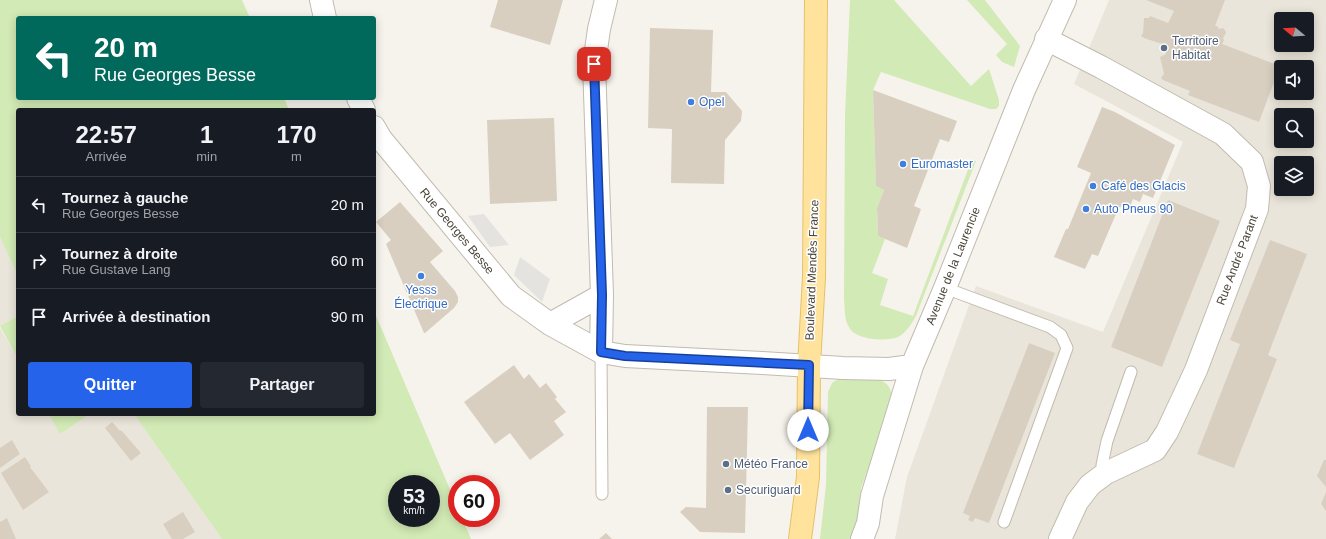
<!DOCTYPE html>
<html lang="fr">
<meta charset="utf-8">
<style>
body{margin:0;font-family:Arial,sans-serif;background:#242831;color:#f1f3f6;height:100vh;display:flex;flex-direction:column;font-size:15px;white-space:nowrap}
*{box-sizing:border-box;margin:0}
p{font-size:13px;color:#9ea1a6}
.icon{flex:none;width:22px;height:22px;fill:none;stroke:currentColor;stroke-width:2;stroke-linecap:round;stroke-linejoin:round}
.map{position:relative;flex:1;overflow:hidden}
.drawer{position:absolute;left:16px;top:108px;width:360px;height:308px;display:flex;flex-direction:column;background:#171b24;border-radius:4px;box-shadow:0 2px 10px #0003}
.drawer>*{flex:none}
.guide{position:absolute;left:16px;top:16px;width:360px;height:84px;border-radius:4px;box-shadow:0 2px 10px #0003;background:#00695c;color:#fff;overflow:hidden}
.needle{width:26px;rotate:288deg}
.buttons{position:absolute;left:1274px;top:12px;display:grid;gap:8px}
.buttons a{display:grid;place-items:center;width:40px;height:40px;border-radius:4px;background:#171b24;box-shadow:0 2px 10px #0003;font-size:20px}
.speed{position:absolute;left:388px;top:475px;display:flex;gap:8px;font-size:20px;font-weight:700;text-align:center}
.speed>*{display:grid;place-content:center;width:52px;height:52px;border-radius:50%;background:#171b24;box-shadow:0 2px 10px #0003;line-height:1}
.speed small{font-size:10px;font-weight:400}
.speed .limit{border:6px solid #d22;background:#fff;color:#111}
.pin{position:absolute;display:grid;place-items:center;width:34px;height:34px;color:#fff;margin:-17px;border-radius:8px;box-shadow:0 2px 6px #0006}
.me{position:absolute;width:44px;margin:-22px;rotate:0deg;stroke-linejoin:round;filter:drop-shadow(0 0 3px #0008)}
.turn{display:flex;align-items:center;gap:14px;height:84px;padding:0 12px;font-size:18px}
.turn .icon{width:52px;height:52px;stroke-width:2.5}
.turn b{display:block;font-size:28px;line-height:34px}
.eta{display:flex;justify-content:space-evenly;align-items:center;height:68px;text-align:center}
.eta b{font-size:24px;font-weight:800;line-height:28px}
.primary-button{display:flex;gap:8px;margin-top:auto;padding:8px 12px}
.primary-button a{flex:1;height:46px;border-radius:4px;background:#2563eb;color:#fff;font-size:16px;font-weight:800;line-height:46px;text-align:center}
.primary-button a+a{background:#242831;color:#f1f3f6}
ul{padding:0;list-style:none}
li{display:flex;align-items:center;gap:12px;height:56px;padding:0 12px;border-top:1px solid #363941}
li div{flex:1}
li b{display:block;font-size:15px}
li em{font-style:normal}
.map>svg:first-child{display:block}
.residential{fill:#eae5da;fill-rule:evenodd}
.green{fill:#d2eab5;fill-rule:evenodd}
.parking{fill:#e5e3e0}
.building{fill:#d8cfc1}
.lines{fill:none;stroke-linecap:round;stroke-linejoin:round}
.service-casing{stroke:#c2bbae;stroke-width:13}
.minor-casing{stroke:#c2bbae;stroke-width:24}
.primary-casing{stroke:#e6c16a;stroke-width:24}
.service{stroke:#fff;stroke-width:11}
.minor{stroke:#fff;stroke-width:22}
.primary{stroke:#ffe39c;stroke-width:22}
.route-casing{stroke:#184099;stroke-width:10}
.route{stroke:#2563eb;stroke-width:7}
.service-dot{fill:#5c6f8a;stroke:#fff;stroke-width:1.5}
.shop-dot{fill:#3f7fe0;stroke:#fff;stroke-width:1.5}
.labels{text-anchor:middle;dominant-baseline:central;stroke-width:3;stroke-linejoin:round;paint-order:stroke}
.service-label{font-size:12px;fill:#4e5e75;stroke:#fff;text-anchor:start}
.shop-label{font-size:12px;fill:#366cbe;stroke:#fff;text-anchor:start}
.street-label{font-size:12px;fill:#4b4439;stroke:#fff}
</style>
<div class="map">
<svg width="1326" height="539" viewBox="0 0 1326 539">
<rect width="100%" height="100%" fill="#f6f3ec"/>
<path class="residential" d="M1109 0H1326V539H895L907 477 976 286 1103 332 1183 142 1074 84ZM1281 19H1307V45H1281ZM1281 67H1307V93H1281ZM1281 115H1307V141H1281ZM1281 163H1307V189H1281Z
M0 237 18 276V316L0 326Z
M0 328 18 359V414H49L61 433 90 414H134L222 539H0Z"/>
<path class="green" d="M0 0H242L250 18H18V98H284L289 110H18V276L0 237Z
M850 0H894L971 86 989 69 999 100V106L996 109H990L881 72 873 90 876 186 884 190 877 208 878 236 885 239 872 273 888 279 880 305 913 316 972 159 976 161 916 316C912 323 906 333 898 337 886 342 855 340 849 327 844 320 845 308 844 300L845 116Z
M967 0H985L1020 46 1014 67 1002 62 996 55 1007 44Z
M374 311 457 506V518H462L471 539H222L134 414H374ZM397 484H431V518H397Z
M18 316V359L0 326Z
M876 378C891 384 892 390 892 404L861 488 862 511 853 539H820L826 485 828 392 832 383 838 379Z
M49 414H90L60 434Z"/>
<path class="parking" d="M484 214 509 245 490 247 468 216Z
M520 257 550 279 542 302 514 275Z"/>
<path class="building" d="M498 0H563L550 45 490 27Z
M1146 0H1225L1215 26H1217L1219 29 1223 28 1225 30 1226 33 1223 38 1224 40 1222 44 1280 66 1259 122 1188 95 1190 91 1163 80 1161 78 1164 74 1160 57 1166 54 1162 44 1144 38 1141 36 1143 33 1144 18H1149L1150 16 1168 23 1174 11Z
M650 28 713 30 711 92H726L742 111 741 121 725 140 724 184 671 183 672 129 648 128Z
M873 90 957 121 949 142 940 139 914 206 921 209 907 248 878 236 877 208 884 190 876 186Z
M1102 107 1115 112 1175 145 1153 198 1143 194 1140 202 1133 199 1129 209 1121 206 1120 208 1119 207 1098 256 1092 254 1085 269 1054 257 1066 229H1068L1091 173 1077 167Z
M554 118 557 201 490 204 487 120Z
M1168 200 1220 221 1162 367 1111 347Z
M400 202 443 251 430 262 455 291 458 297V302L454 308 425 333H424L386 244 391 240 376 222Z
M1270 240 1307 254 1268 355 1277 359 1234 468 1197 454 1240 344 1230 340Z
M1029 343 1055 353 989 523 975 518 973 522 968 520 970 516 963 513Z
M514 365 524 379 529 374 540 388 546 383 557 397 555 399 566 412 554 421 564 435 530 460 510 433 495 444 464 402Z
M707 407H748L745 533 700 532 680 512 686 507 706 508Z
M112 422 120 431 121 430 141 453 131 461 105 428Z
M12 440 20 454 0 468V448Z
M25 457 31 466 30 467 49 492 23 510 1 473Z
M1324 460H1326V487L1317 476Z
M1326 492V511L1321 504Z
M183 512 195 532 183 539H172L163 524Z
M7 518 16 539H0V522Z
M606 533 612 539H599Z"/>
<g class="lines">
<defs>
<path id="service" d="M945 288 1050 327 1061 335 1067 348 1004 522
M601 352 602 494
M1106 473 1102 465 1107 441 1131 372"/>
<path id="minor" d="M321 0 325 18
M1046 39 1101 67 1223 134 1252 162 1259 186 1257 209 1196 370 1167 432 1155 450 1106 473 1090 485 1077 502 1060 539
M358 98 364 110
M374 127 381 139 511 296 550 324 601 352 625 356 762 363 843 368 889 369 912 366
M550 324 602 295
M601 352 602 295 594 64 599 29 606 0
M862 539 868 523 872 496 912 366 945 288 1024 90 1065 0"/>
<path id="primary" d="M800 539 808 477 809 365 814 277 816 0"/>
</defs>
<use href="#service" class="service-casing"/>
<use href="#minor" class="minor-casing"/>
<use href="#primary" class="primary-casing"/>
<use href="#service" class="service"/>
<use href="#minor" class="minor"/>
<use href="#primary" class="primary"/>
</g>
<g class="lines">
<defs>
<path id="route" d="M594 64 602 295 601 352 625 356 809 365 808 430"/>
</defs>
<use href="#route" class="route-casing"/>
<use href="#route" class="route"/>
</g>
<g class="service-dot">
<circle cx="1164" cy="48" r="4"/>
<circle cx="726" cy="464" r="4"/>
<circle cx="728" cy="490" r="4"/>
</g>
<g class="shop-dot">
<circle cx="691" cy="102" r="4"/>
<circle cx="903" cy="164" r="4"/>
<circle cx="1093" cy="186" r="4"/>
<circle cx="1086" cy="209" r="4"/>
<circle cx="421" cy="276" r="4"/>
</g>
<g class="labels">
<g class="service-label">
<text x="1172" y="41">Territoire<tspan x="1172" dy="14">Habitat</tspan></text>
<text x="734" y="464">Météo France</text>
<text x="736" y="490">Securiguard</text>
</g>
<g class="shop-label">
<text x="699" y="102">Opel</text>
<text x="911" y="164">Euromaster</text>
<text x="1101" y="186">Café des Glacis</text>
<text x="1094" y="209">Auto Pneus 90</text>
<text x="421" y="290" text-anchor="middle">Yesss<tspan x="421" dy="14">Électrique</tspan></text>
</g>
<g class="street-label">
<text transform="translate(457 231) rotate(50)">Rue Georges Besse</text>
<text transform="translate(1237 260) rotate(-69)">Rue André Parant</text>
<text transform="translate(953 266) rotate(-68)">Avenue de la Laurencie</text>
<text transform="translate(812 270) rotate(-88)">Boulevard Mendès France</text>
</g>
</g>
</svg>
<div class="buttons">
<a><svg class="needle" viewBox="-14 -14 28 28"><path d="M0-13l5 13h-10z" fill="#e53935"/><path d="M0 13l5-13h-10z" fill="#9ea1a6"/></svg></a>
<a><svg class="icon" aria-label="sound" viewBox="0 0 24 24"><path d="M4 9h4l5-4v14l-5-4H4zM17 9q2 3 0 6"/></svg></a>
<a><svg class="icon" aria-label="search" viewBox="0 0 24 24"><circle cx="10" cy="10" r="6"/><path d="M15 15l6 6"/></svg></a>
<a><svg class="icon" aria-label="layers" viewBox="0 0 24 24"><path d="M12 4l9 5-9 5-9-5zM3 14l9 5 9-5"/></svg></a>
</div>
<div class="speed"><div>53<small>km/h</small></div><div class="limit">60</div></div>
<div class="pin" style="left:594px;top:64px;background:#d93025"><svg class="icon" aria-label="arrive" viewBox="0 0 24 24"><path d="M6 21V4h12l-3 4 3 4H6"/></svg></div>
<svg class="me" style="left:808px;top:430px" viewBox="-20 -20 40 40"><circle r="19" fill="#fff"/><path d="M0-13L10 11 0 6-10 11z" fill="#2563eb"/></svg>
<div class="guide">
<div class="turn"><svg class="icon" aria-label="left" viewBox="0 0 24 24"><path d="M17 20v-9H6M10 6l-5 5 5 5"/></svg><div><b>20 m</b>Rue Georges Besse</div></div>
</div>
<section class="drawer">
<div class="eta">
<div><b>22:57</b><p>Arrivée</p></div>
<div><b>1</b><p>min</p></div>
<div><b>170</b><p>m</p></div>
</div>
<ul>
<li><svg class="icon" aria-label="left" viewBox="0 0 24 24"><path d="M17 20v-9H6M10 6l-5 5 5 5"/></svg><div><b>Tournez à gauche</b><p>Rue Georges Besse</p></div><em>20 m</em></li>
<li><svg class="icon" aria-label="right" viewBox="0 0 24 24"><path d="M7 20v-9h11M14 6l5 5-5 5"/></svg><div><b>Tournez à droite</b><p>Rue Gustave Lang</p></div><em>60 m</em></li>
<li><svg class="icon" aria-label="arrive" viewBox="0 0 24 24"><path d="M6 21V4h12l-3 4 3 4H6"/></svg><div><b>Arrivée à destination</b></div><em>90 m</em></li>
</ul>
<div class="primary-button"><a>Quitter</a><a>Partager</a></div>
</section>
</div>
